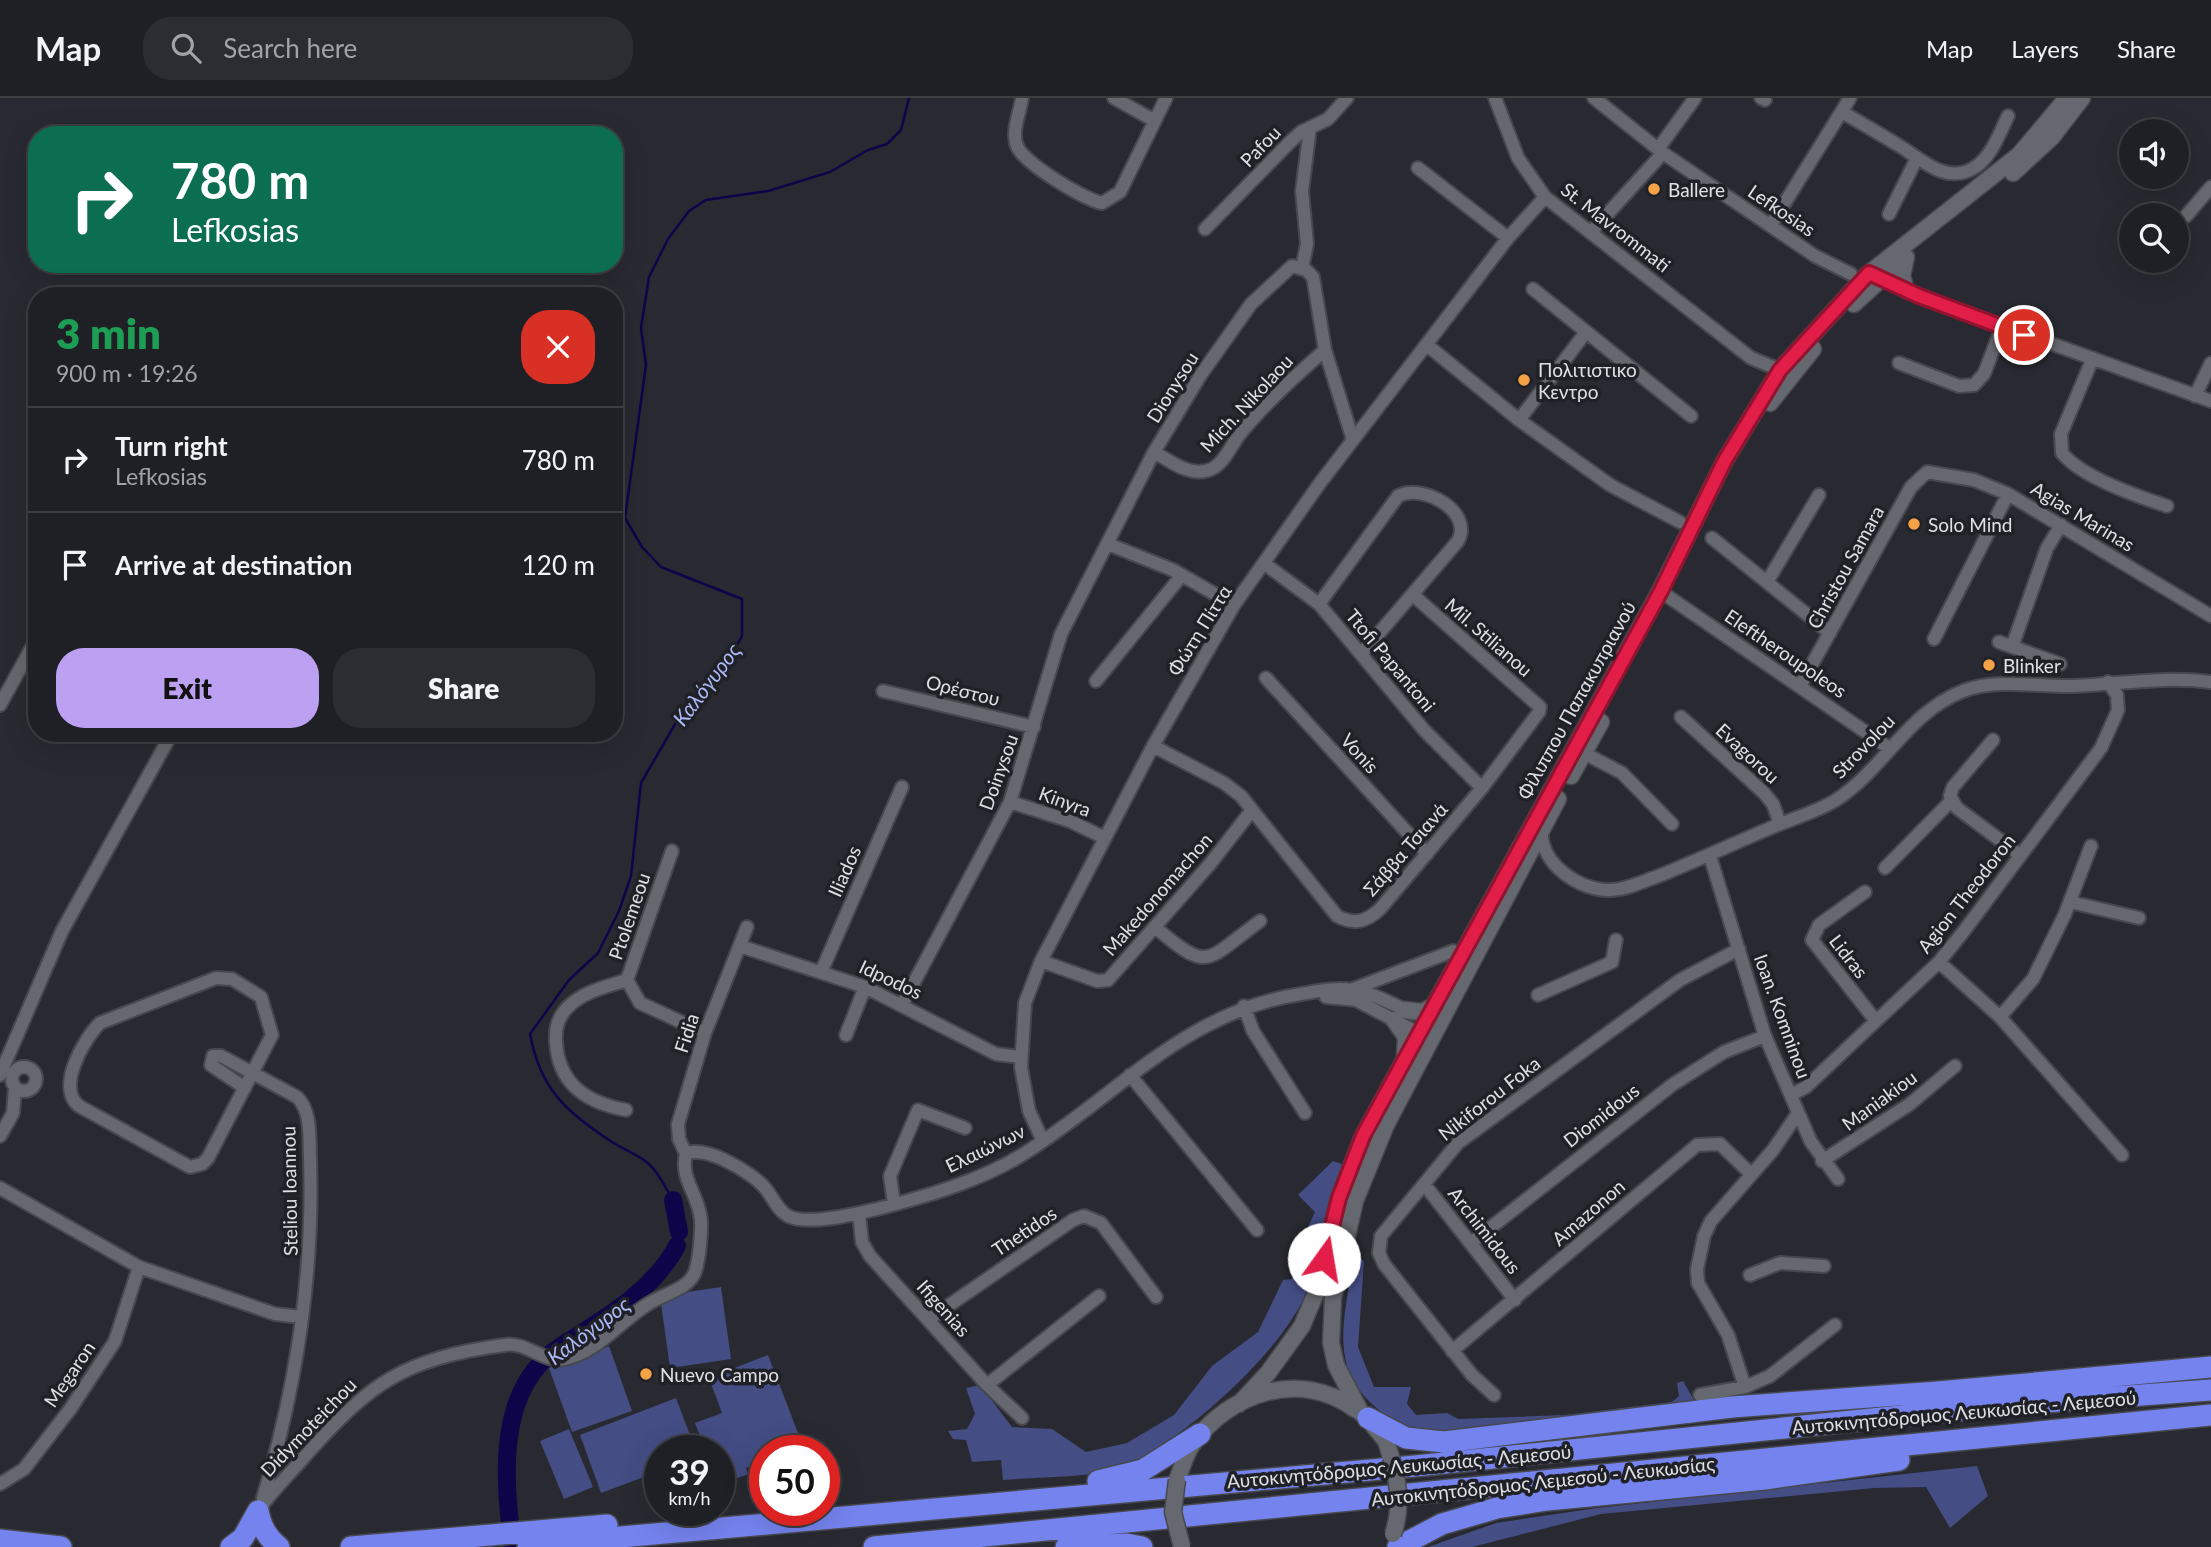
<!DOCTYPE html>
<meta charset="utf-8">
<style>
body{margin:0;font-family:Lato,sans-serif;background:#2c2d32;color:#f1f3f6;height:100vh;display:flex;flex-direction:column;font-size:26px;white-space:nowrap}
*{box-sizing:border-box;margin:0}
p{font-size:23px;color:#a1a3a7}
.icon{flex:none;width:38px;height:38px;fill:none;stroke:currentColor;stroke-width:2;stroke-linecap:round;stroke-linejoin:round}
.map{position:relative;flex:1;overflow:hidden}
.drawer{position:absolute;left:28px;top:189px;width:595px;height:455px;display:flex;flex-direction:column;background:#1f2025;border-radius:28px;box-shadow:0 7px 28px #0002,0 0 0 2px #3c3e42}
.drawer>*{flex:none}
.banner{position:absolute;left:28px;top:28px;width:595px;height:147px;border-radius:28px;box-shadow:0 7px 28px #0002,0 0 0 2px #3c3e42;background:#0b6e4f;color:#fff;overflow:hidden}
.controls{position:absolute;left:2119px;top:21px;display:grid;gap:14px}
.controls a{display:grid;place-items:center;width:70px;height:70px;border-radius:50%;background:#1f2025;box-shadow:0 7px 28px #0002,0 0 0 2px #3c3e42;font-size:35px}
.speed{position:absolute;left:644px;top:1337px;display:flex;gap:14px;font-size:35px;font-weight:700;text-align:center}
.speed>*{display:grid;place-content:center;width:91px;height:91px;border-radius:50%;background:#1f2025;box-shadow:0 7px 28px #0002,0 0 0 2px #3c3e42;line-height:1}
.speed small{font-size:18px;font-weight:400}
.speed .limit{border:10px solid #d22;background:#fff;color:#111}
.pin{position:absolute;display:grid;place-items:center;width:60px;height:60px;color:#fff;margin:-30px;border:4px solid #fff;border-radius:50%;box-shadow:0 2px 7px #0007}
.me{position:absolute;width:77px;margin:-38px;rotate:13deg;stroke-linejoin:round;filter:drop-shadow(0 0 5px #0008)}
.turn{display:flex;align-items:center;gap:24px;height:147px;padding:0 28px;font-size:32px}
.turn .icon{width:91px;height:91px;stroke-width:2.5}
.turn b{display:block;font-size:49px;line-height:60px}
.round{display:grid;place-items:center;flex:none;width:74px;height:74px;border-radius:28px;background:#2c2d32}
.overview{display:flex;align-items:center;justify-content:space-between;height:119px;padding:0 28px}
h1{font-size:42px;font-weight:800;line-height:52px;color:#1e9e55}
.primary-button{display:flex;gap:14px;margin-top:auto;padding:14px 28px}
.primary-button a{flex:1;height:80px;border-radius:28px;background:#bca0f2;color:#111;font-size:28px;font-weight:800;line-height:80px;text-align:center}
.primary-button a+a{background:#2c2d32;color:#f1f3f6}
ul{padding:0;list-style:none}
li{display:flex;align-items:center;gap:21px;height:105px;padding:0 28px;border-top:2px solid #3c3e42}
li div{flex:1}
li b{display:block;font-size:26px}
li em{font-style:normal}
header{display:flex;align-items:center;gap:42px;box-sizing:border-box;height:98px;padding:0 35px;background:#1f2025;border-bottom:2px solid #3c3e42}
header strong{font-size:33px}
nav{display:flex;gap:38px;margin-inline-start:auto;font-size:24px}
.search{width:490px;height:63px;background:#2c2d32;display:flex;align-items:center;gap:18px;box-sizing:border-box;padding:0 24px;border-radius:28px;color:#a1a3a7;font-size:26px}
.map>svg:first-child{display:block}
.green{fill:#444d84}
.lines{fill:none;stroke-linecap:round;stroke-linejoin:round}
.stream{stroke:#0e044a;stroke-width:2.5}
.river{stroke:#0e044a;stroke-width:18}
.street-casing{stroke:#47484e;stroke-width:16}
.secondary-casing{stroke:#47484e;stroke-width:19}
.highway-casing{stroke:#47484e;stroke-width:24}
.street{stroke:#66686f;stroke-width:12}
.secondary{stroke:#66686f;stroke-width:16}
.highway{stroke:#7583ee;stroke-width:21}
.secondary-bridge-casing{stroke:#47484e;stroke-width:19;stroke-linecap:butt}
.secondary-bridge{stroke:#66686f;stroke-width:16}
.route-casing{stroke:#92132f;stroke-width:18}
.route{stroke:#e11d48;stroke-width:12}
.poi-dot{fill:#f5a246;stroke:#1f2127;stroke-width:2.5}
.labels{text-anchor:middle;dominant-baseline:central;stroke-width:7;stroke-linejoin:round;paint-order:stroke}
.street-label{font-size:19px;fill:#dfe0e5;stroke:#1f2127}
.poi-label{font-size:19px;fill:#dfe0e5;stroke:#1f2127;text-anchor:start}
.water-label{font-size:21px;font-style:italic;fill:#aebaf8;stroke:#1f2127}
</style>
<header>
<strong>Map</strong>
<div class="search"><svg class="icon" aria-label="search" viewBox="0 0 24 24"><circle cx="10" cy="10" r="6"/><path d="M15 15l6 6"/></svg>Search here</div>
<nav><a>Map</a><a>Layers</a><a>Share</a></nav>
</header>
<div class="map">
<svg width="2211" height="1449" viewBox="0 0 2211 1449">
<rect width="100%" height="100%" fill="#292a31"/>
<path class="green" d="M1333 1063 1342 1066C1329 1108 1322 1154 1306 1194 1285 1253 1165 1362 1104 1374 1071 1380 1036 1379 1003 1382L1001 1362 972 1364 966 1342 953 1341 948 1333 967 1331 975 1316 966 1290 980 1287 1012 1329 1052 1331 1086 1354 1127 1345 1174 1317 1212 1268 1258 1234 1283 1182 1292 1181 1303 1139 1315 1114 1298 1097Z
M1355 1156 1364 1163 1358 1249 1374 1289H1411L1407 1306 1416 1317 1447 1315 1458 1321 1565 1317 1672 1304 1679 1298 1677 1285 1683 1283 1695 1304 1420 1338C1326 1289 1338 1248 1355 1156Z
M721 1189 731 1261 670 1270 660 1198Z
M609 1248 632 1313 572 1334 549 1270Z
M768 1257 803 1348 791 1353H765V1363L746 1370 748 1376 719 1387V1353H706L695 1325 722 1315 709 1280Z
M676 1300 696 1353H660V1373L601 1395 580 1337Z
M569 1331 593 1389 564 1401 540 1343Z
M1977 1368 1988 1398 1950 1430 1926 1389 1874 1390 1601 1416 1472 1449H1428L1496 1425 1597 1410Z"/>
<g class="lines">
<path class="stream" d="M673 1102C666 1091 659 1075 649 1066 639 1057 623 1051 612 1044 566 1014 540 991 530 936L569 882 598 855 619 813 631 778 641 685 678 621 731 558 742 538V501L661 469 642 449 625 420 646 267 641 230 649 179 668 141 689 113 706 102 768 93 830 74 868 52 887 46 901 32 909 0"/>
<path class="river" d="M673 1102 679 1134
M513 1449C504 1383 495 1290 561 1248 604 1221 652 1194 677 1148"/>
<defs>
<path id="street" d="M1022 0C1020 15 1011 34 1017 48 1023 65 1085 102 1102 105L1120 94 1166 0
M1114 0 1155 23
M1495 0 1518 60 1545 99 1751 260 1780 272
M1594 0 1663 55 1815 158 1851 176
M1761 0 1765 2
M1842 14C1861 25 1880 36 1898 47 1920 60 1944 86 1972 71 1991 61 1999 36 2008 18
M1658 51 1695 0
M1418 70 1508 140
M1889 116 1916 62
M2186 118 2211 89
M1771 127 1850 0
M1205 131 1289 45 1301 34 1328 21 1347 0
M1591 134 1663 55
M1302 170 1307 146 1302 93 1310 30
M1874 178 1919 198 2211 303
M1533 191 1691 318
M1427 247 1519 322 1610 387 1680 424
M2092 262 2061 336 2062 355C2081 379 2139 399 2167 408
M1899 265 1959 288 1974 287 1984 276 2002 229
M2195 298 2211 265
M1519 322 1586 234
M1154 354C1170 363 1190 379 1209 372 1224 367 1231 347 1240 336 1265 305 1295 278 1325 252
M1712 440 1830 535
M1108 446 1173 472 1234 507
M1265 466 1319 506 1424 632 1482 690
M1767 484 1819 397
M1660 493 1889 650
M1319 506 1398 398C1422 385 1474 413 1458 443L1362 555
M1934 541 2008 396
M1999 544 2060 566
M2012 549 2047 450 2061 427
M1266 580 1427 756
M1096 583 1182 477
M1801 586 1911 389 1927 374 1974 382 2008 396 2211 518
M883 593 1034 629
M0 607 37 540
M1681 619 1764 695 1773 706 1780 726
M1993 642 1953 689 1950 698 1957 710 2020 757
M1153 648 1224 685 1241 698 1337 818C1354 827 1366 824 1380 811L1482 690 1539 614 1540 609 1413 497
M1584 655 1622 675 1672 726
M1010 704 1070 723 1105 740
M1542 733C1540 765 1579 793 1610 792 1626 792 1641 784 1656 779 1694 764 1730 747 1768 731 1790 721 1815 715 1836 702 1884 671 1907 615 1963 593 1998 580 2038 589 2074 588 2121 586 2164 578 2211 584
M672 753 627 882 640 905 705 935
M1710 758 1765 938 1811 1044 1838 1081
M1885 770 1951 703
M1865 794 1819 827 1812 842 1876 923
M2070 804 2139 820
M1155 829C1210 876 1205 863 1260 823
M740 848 865 889 996 956 1020 959
M1041 863 1097 883 1108 882 1210 766 1252 712
M1939 864 2000 919 2122 1057
M822 872 902 689
M216 880 232 881 261 899 272 937 208 1060 202 1066 190 1069 79 1008C56 990 83 942 100 925Z
M1353 891 1453 853
M1538 897 1612 864 1616 842
M1326 899 1356 902 1424 938
M902 907 1010 704 1061 536 1154 354 1200 278 1251 206 1292 168 1306 172 1313 179 1325 252 1353 342
M1244 908 1253 933 1305 1015
M2000 919 2033 881 2065 816 2091 748
M846 937 865 889
M12 981a12 12 0 1 1 24 0a12 12 0 1 1-24 0Z
M0 977 62 833 172 635
M1130 977 1257 1132
M245 990 211 967 213 958H221L297 999C312 1013 309 1041 310 1060 314 1175 296 1290 263 1400
M1791 997 1806 989 1876 923 1939 864 1964 833 2101 650 2118 612 2117 597 2108 584
M626 1012C587 1005 558 986 556 943 555 930 558 919 568 909 584 893 606 889 627 882
M0 1038 13 1015 15 990
M1043 1043 1029 1013 1021 969 1025 905 1041 863 1153 648 1234 507 1320 385 1508 140 1545 99
M686 1056C704 1046 753 1075 765 1090 773 1099 777 1112 788 1118 807 1128 856 1116 877 1111 927 1098 981 1083 1025 1055 1119 996 1184 914 1301 896 1318 893 1336 889 1353 892 1374 895 1394 907 1412 915
M686 1056 679 1041 678 1026 705 935 747 829
M1822 1063 1910 1006 1955 968
M1424 1086 1515 1202
M0 1090 139 1169 275 1216 301 1219
M894 1106 890 1078 918 1012 965 1030
M859 1116 862 1144 870 1158 987 1287 1022 1320
M1471 1145 1672 987 1724 954 1765 938
M1750 1177 1780 1165 1824 1168
M929 1221 1073 1122 1084 1118 1101 1125 1156 1199
M1452 1253 1697 1047 1720 1046 1751 1076
M987 1287 1099 1198
M1745 1289 1728 1237 1698 1185 1697 1171 1704 1138 1711 1123 1773 1052 1798 1015
M1494 1297 1472 1277 1384 1166 1379 1155 1381 1138 1458 1045 1680 882 1739 851
M1700 1297 1745 1289 1770 1278 1835 1227
M0 1386 24 1371 71 1310 115 1243 139 1169
M258 1413C272 1392 290 1376 306 1357 372 1283 404 1261 504 1247 526 1243 543 1265 564 1261 601 1254 625 1216 657 1201 671 1194 689 1189 695 1174 699 1163 703 1128 700 1116 696 1094 680 1079 686 1056"/>
<path id="secondary" d="M2013 75 2052 39 2082 0
M1906 192 1902 178 1906 159
M1854 206 1894 169
M1770 305 1813 251
M1571 678 1601 624
M1405 912 1422 914 1435 907
M1394 922 1406 939 1405 957
M1239 1306 1268 1275 1302 1228 1315 1197 1339 1100 1363 1038 1660 493 1724 364 1780 272 1867 177 2019 57 2067 0
M1361 1315 1336 1267 1331 1245 1333 1200 1355 1103 1386 1027 1558 701
M1372 1326 1386 1343 1391 1359
M1177 1382C1182 1370 1185 1357 1192 1347 1229 1294 1301 1271 1355 1311"/>
<path id="highway" d="M1368 1320 1406 1340 1444 1344 1732 1309 1938 1294 2211 1269
M1098 1383 1143 1372 1200 1336
M258 1413C261 1429 267 1439 279 1449
M0 1442 61 1449
M587 1442 1415 1368 2018 1306 2211 1292
M231 1449 243 1440 258 1413
M351 1449 607 1427
M528 1449 588 1442
M874 1449 2211 1317
M1066 1449 1127 1446 1142 1449
M1398 1449 1442 1426 1497 1410 1547 1402 1765 1381 1899 1362"/>
</defs>
<use href="#street" class="street-casing"/>
<use href="#secondary" class="secondary-casing"/>
<use href="#highway" class="highway-casing"/>
<use href="#street" class="street"/>
<use href="#secondary" class="secondary"/>
<use href="#highway" class="highway"/>
<defs>
<path id="secondary-bridge" d="M1391 1359C1399 1385 1402 1411 1393 1436
M1177 1382 1173 1414 1182 1449"/>
</defs>
<use href="#secondary-bridge" class="secondary-bridge-casing"/>
<use href="#secondary-bridge" class="secondary-bridge"/>
</g>
<g class="lines">
<defs>
<path id="route" d="M1324 1161 1339 1100 1363 1038 1661 493 1724 364 1780 272 1869 175 1919 198 2024 237"/>
</defs>
<use href="#route" class="route-casing"/>
<use href="#route" class="route"/>
</g>
<g class="poi-dot">
<circle cx="1654" cy="91" r="7"/>
<circle cx="1524" cy="282" r="7"/>
<circle cx="1914" cy="426" r="7"/>
<circle cx="1989" cy="567" r="7"/>
<circle cx="646" cy="1276" r="7"/>
</g>
<g class="labels">
<g class="street-label">
<text transform="translate(1260 48) rotate(-46)">Pafou</text>
<text transform="translate(1782 112) rotate(34)">Lefkosias</text>
<text transform="translate(1616 129) rotate(38)">St. Mavrommati</text>
<text transform="translate(1172 289) rotate(-58)">Dionysou</text>
<text transform="translate(1246 305) rotate(-47)">Mich. Nikolaou</text>
<text transform="translate(2083 418) rotate(31)">Agias Marinas</text>
<text transform="translate(1845 469) rotate(-61)">Christou Samara</text>
<text transform="translate(1199 532) rotate(-58)">Φώτη Πίττα</text>
<text transform="translate(1489 539) rotate(41)">Mil. Stilianou</text>
<text transform="translate(1786 555) rotate(34)">Eleftheroupoleos</text>
<text transform="translate(1391 562) rotate(50)">Ttofi Papantoni</text>
<text transform="translate(963 592) rotate(14)">Ορέστου</text>
<text transform="translate(1576 602) rotate(-61)">Φίλιππου Παπακυπριανού</text>
<text transform="translate(1863 648) rotate(-46)">Strovolou</text>
<text transform="translate(1360 655) rotate(48)">Vonis</text>
<text transform="translate(1748 655) rotate(43)">Evagorou</text>
<text transform="translate(998 674) rotate(-70)">Doinysou</text>
<text transform="translate(1065 703) rotate(20)">Kinyra</text>
<text transform="translate(1405 751) rotate(-49)">Σάββα Τσιανά</text>
<text transform="translate(844 773) rotate(-66)">Iliados</text>
<text transform="translate(1966 795) rotate(-52)">Agion Theodoron</text>
<text transform="translate(1157 796) rotate(-49)">Makedonomachon</text>
<text transform="translate(629 818) rotate(-71)">Ptolemeou</text>
<text transform="translate(1849 858) rotate(52)">Lidras</text>
<text transform="translate(891 881) rotate(25)">Idpodos</text>
<text transform="translate(1783 918) rotate(70)">Ioan. Komninou</text>
<text transform="translate(686 935) rotate(-72)">Fidia</text>
<text transform="translate(1489 1000) rotate(-38)">Nikiforou Foka</text>
<text transform="translate(1879 1002) rotate(-36)">Maniakiou</text>
<text transform="translate(1601 1017) rotate(-38)">Diomidous</text>
<text transform="translate(985 1050) rotate(-26)">Ελαιώνων</text>
<text transform="translate(289 1093) rotate(-91)">Steliou Ioannou</text>
<text transform="translate(1588 1114) rotate(-41)">Amazonon</text>
<text transform="translate(1485 1132) rotate(52)">Archimidous</text>
<text transform="translate(1024 1133) rotate(-34)">Thetidos</text>
<text transform="translate(944 1210) rotate(48)">Ifigenias</text>
<text transform="translate(69 1276) rotate(-56)">Megaron</text>
<text transform="translate(1964 1314) rotate(-5)">Αυτοκινητόδρομος Λευκωσίας - Λεμεσού</text>
<text transform="translate(308 1329) rotate(-46)">Didymoteichou</text>
<text transform="translate(1399 1368) rotate(-5)">Αυτοκινητόδρομος Λευκωσίας - Λεμεσού</text>
<text transform="translate(1543 1383) rotate(-6)">Αυτοκινητόδρομος Λεμεσού - Λευκωσίας</text>
</g>
<g class="poi-label">
<text x="1668" y="91">Ballere</text>
<text x="1538" y="271">Πολιτιστικο<tspan x="1538" dy="22">Κεντρο</tspan></text>
<text x="1928" y="426">Solo Mind</text>
<text x="2003" y="567">Blinker</text>
<text x="660" y="1276">Nuevo Campo</text>
</g>
<g class="water-label">
<text transform="translate(706 586) rotate(-53)">Καλόγυρος</text>
<text transform="translate(588 1232) rotate(-37)">Καλόγυρος</text>
</g>
</g>
</svg>
<div class="controls">
<a><svg class="icon" aria-label="sound" viewBox="0 0 24 24"><path d="M4 9h4l5-4v14l-5-4H4zM17 9q2 3 0 6"/></svg></a>
<a><svg class="icon" aria-label="search" viewBox="0 0 24 24"><circle cx="10" cy="10" r="6"/><path d="M15 15l6 6"/></svg></a>
</div>
<div class="speed"><div>39<small>km/h</small></div><div class="limit">50</div></div>
<div class="pin" style="left:2024px;top:237px;background:#d93025"><svg class="icon" aria-label="arrive" viewBox="0 0 24 24"><path d="M6 21V4h12l-3 4 3 4H6"/></svg></div>
<svg class="me" style="left:1324px;top:1161px" viewBox="-20 -20 40 40"><circle r="19" fill="#fff"/><path d="M0-13L10 11 0 6-10 11z" fill="#e11d48"/></svg>
<div class="banner">
<div class="turn"><svg class="icon" aria-label="right" viewBox="0 0 24 24"><path d="M7 20v-9h11M14 6l5 5-5 5"/></svg><div><b>780 m</b>Lefkosias</div></div>
</div>
<section class="drawer">
<div class="overview"><div><h1>3 min</h1><p>900 m · 19:26</p></div><a class="round" style="background:#d93025;color:#fff"><svg class="icon" aria-label="close" viewBox="0 0 24 24"><path d="M6 6l12 12M18 6L6 18"/></svg></a></div>
<ul>
<li><svg class="icon" aria-label="right" viewBox="0 0 24 24"><path d="M7 20v-9h11M14 6l5 5-5 5"/></svg><div><b>Turn right</b><p>Lefkosias</p></div><em>780 m</em></li>
<li><svg class="icon" aria-label="arrive" viewBox="0 0 24 24"><path d="M6 21V4h12l-3 4 3 4H6"/></svg><div><b>Arrive at destination</b></div><em>120 m</em></li>
</ul>
<div class="primary-button"><a>Exit</a><a>Share</a></div>
</section>
</div>
